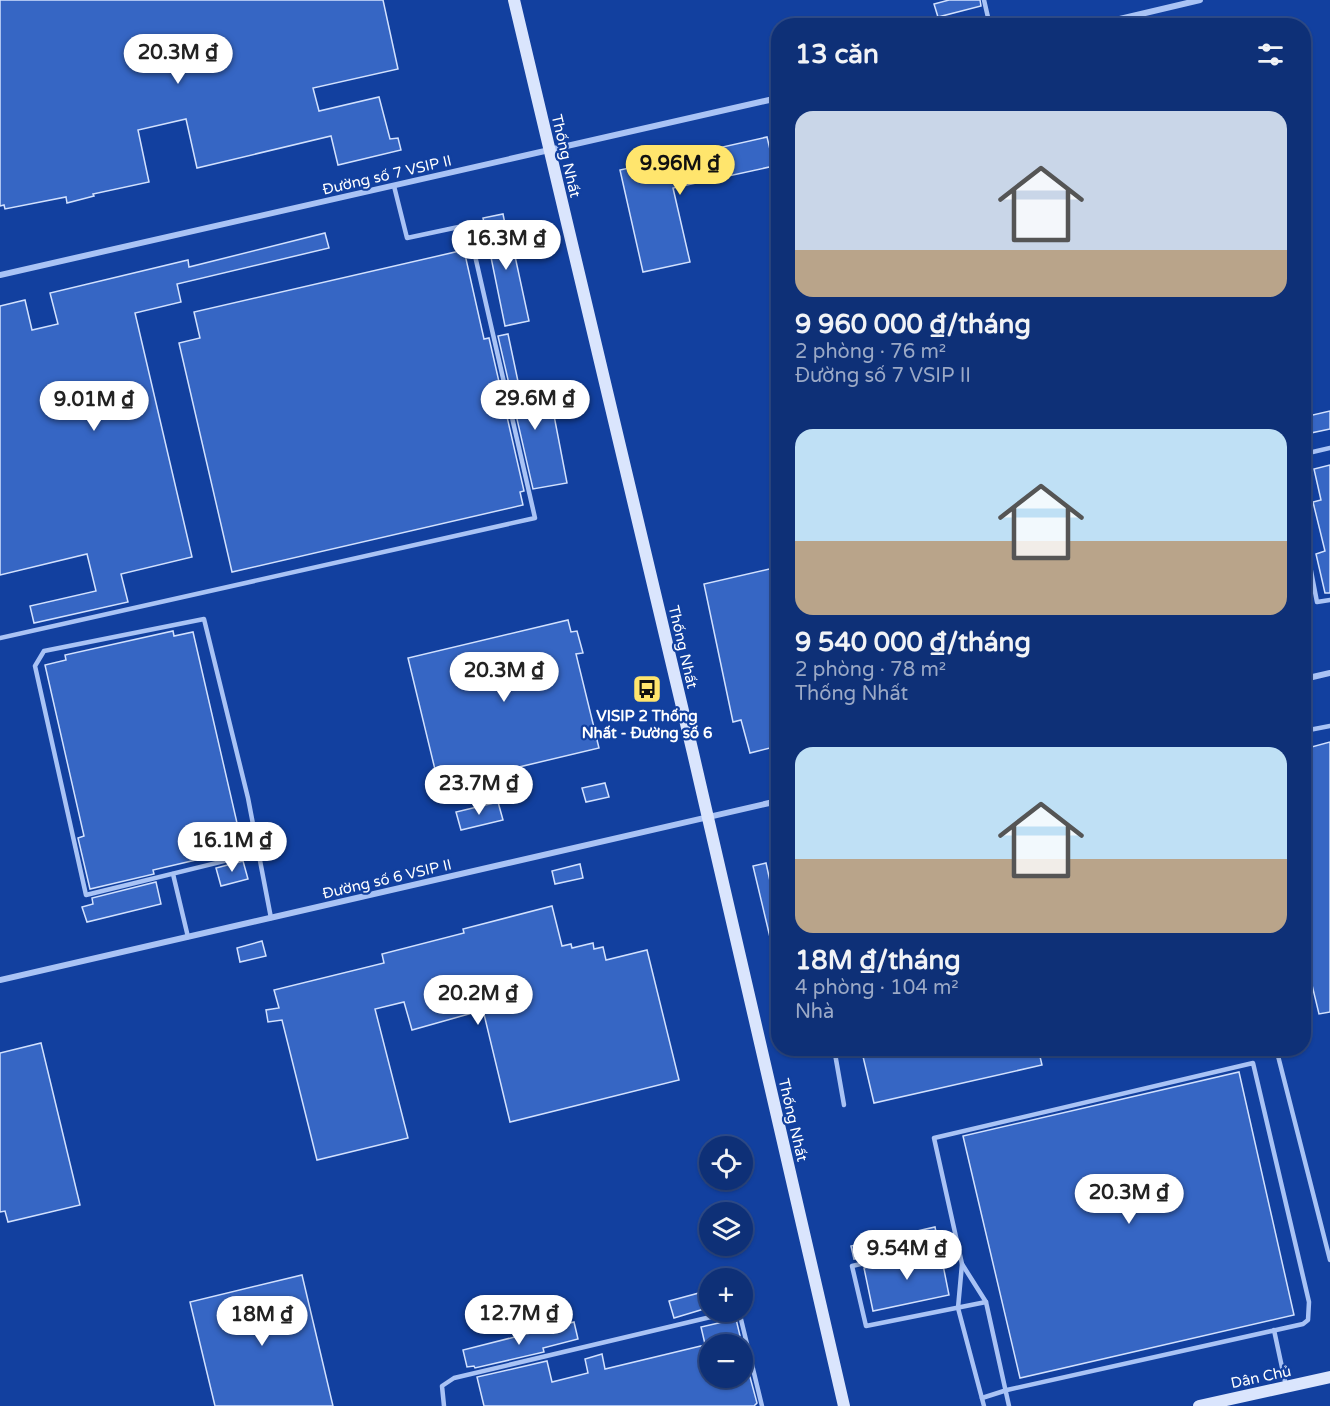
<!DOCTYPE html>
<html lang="vi">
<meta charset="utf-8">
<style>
:root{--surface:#0e3077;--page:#17387c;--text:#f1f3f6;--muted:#9ba9c6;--line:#2e4b89;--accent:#ffe56d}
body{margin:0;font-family:"Varela Round",sans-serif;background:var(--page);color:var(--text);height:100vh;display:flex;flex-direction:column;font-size:22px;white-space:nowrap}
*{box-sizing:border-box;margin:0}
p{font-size:20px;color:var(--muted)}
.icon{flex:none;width:33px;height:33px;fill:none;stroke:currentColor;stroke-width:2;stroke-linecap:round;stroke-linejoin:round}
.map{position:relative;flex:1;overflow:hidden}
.drawer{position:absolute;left:771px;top:18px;width:540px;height:1038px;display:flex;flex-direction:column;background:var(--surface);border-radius:24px;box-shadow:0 2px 4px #0004,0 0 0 2px var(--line)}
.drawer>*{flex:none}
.buttons{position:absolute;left:699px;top:1136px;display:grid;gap:12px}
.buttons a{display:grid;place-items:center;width:54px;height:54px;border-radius:50%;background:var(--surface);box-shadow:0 2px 4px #0004,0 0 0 2px var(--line);font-size:30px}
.price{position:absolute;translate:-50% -51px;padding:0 14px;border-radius:21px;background:#fff;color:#222;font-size:20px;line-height:39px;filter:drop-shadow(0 2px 3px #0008)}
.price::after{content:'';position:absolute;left:50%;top:36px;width:18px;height:14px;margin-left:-9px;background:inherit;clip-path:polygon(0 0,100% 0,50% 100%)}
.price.selected{background:var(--accent);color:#111}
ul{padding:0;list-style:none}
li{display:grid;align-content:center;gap:12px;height:318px;padding:0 24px}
li span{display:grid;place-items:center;height:186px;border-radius:18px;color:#555}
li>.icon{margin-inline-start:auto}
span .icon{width:108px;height:108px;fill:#fffc;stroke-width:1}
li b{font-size:26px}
h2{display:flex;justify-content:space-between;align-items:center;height:72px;padding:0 24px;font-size:26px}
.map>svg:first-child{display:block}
.building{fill:#3666c4;stroke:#d2e1fe;stroke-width:1.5}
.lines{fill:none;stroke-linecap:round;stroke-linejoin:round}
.lane{stroke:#a9c3f5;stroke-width:4.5}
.street{stroke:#a9c3f5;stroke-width:6}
.secondary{stroke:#dae5fd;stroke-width:12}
.labels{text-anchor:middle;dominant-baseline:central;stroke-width:4.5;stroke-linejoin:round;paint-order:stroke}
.street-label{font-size:15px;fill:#fff;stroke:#12409f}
.poi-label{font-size:15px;font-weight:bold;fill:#fff;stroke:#12409f}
</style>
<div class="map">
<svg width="1330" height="1406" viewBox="0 0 1330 1406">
<rect width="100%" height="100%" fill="#12409f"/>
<g class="building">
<polygon points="0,0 383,0 398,69 313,88 319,111 379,97 390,139 398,138 401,150 338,165 331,136 197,168 186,119 138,130 149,182 93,194 94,196 67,203 66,197 5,209 4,205 0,206"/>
<polygon points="949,0 980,0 981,6 938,17 934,4"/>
<polygon points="767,137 774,166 673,188 690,262 643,272 620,170"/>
<polygon points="503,214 507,234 510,233 529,321 505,326 483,218"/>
<polygon points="325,233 329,248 177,284 181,302 135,313 192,557 121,574 128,602 34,623 30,606 96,591 87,554 0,575 0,306 25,300 32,330 58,324 50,293 188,260 189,267"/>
<polygon points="464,250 484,339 489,338 524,491 520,492 523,505 232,572 179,343 200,338 194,312"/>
<polygon points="508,334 524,410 552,405 567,483 533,489 498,336"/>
<polygon points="1330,411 1330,429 1306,434 1304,417"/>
<polygon points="1330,465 1330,593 1325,593 1316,554 1325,551 1313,502 1321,500 1314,469"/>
<polygon points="778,567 778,746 750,753 741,720 733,722 704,584"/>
<polygon points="568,620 571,632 577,631 583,653 576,654 599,748 439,786 408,658"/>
<polygon points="173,631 174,636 193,632 243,849 240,850 241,852 214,859 213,856 153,870 154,874 90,889 78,838 84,836 45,665 66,660 65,655"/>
<polygon points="1330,742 1330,1012 1319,1014 1304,952 1304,749"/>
<polygon points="605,783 609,797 586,802 582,788"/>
<polygon points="498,802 503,820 461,830 456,812"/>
<polygon points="243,861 248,879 221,886 216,868"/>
<polygon points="766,863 778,917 778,954 774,954 753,866"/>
<polygon points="580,864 583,878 555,884 552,871"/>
<polygon points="156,882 161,904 87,922 82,907 93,904 92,898"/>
<polygon points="552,906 562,946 571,944 572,948 593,943 594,949 603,947 606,960 647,950 679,1080 510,1122 483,1010 412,1030 404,1002 375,1009 408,1138 317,1160 282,1020 268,1022 266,1010 279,1008 274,990 384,963 382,954 464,933 463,929"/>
<polygon points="262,941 266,956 240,962 237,948"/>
<polygon points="41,1043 80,1205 8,1222 5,1211 0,1212 0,1053"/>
<polygon points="861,1048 1038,1048 1042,1065 874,1103"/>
<polygon points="1239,1072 1294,1315 1020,1378 963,1136"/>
<polygon points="935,1227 938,1242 854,1259 851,1246"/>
<polygon points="940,1250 949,1295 873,1311 864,1268"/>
<polygon points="302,1275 333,1406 215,1406 190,1302"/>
<polygon points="699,1293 704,1309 674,1318 669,1301"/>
<polygon points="736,1319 742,1344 710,1344 710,1377 750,1377 757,1403 754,1406 484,1406 477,1377 547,1361 552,1382 588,1373 585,1359 602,1354 605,1369 709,1344 705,1344 701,1327"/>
<polygon points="574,1322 578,1339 543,1348 544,1352 475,1368 474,1366 467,1367 463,1350"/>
</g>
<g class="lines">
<g class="lane">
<polyline points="984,0 990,26"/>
<polyline points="1304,454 1330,448"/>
<polyline points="1304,535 1317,602 1330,600"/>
<polyline points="0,638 535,518 468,225 407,238 394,186"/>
<polyline points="1304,731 1330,726"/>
<polyline points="257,853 86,895 35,666 44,651 204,619 248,798 271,918"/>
<polyline points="173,874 188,937"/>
<polyline points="834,1048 844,1105"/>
<polyline points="1276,1048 1330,1260"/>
<polyline points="956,1242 852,1266 866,1326 986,1302"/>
<polyline points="962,1264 958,1308 984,1406"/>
<polyline points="739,1311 762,1406"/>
<polyline points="1274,1330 1286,1386"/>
<polyline points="982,1398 1007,1390 1303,1324 1308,1320 1309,1302 1253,1063 934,1138 962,1264 986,1302 1009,1406"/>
<polyline points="444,1406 442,1386 454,1378 736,1311"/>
</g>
<g class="street">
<polyline points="1090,26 1200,0"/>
<polyline points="0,275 778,98"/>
<polyline points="1304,679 1330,673"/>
<polyline points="0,980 778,801"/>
</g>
<g class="secondary">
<polyline points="514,0 693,753 844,1406"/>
<polyline points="1199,1406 1330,1377"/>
</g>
</g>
<defs>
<g id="bus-square" transform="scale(1.5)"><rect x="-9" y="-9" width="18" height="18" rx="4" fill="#ffe56d" stroke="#12409f"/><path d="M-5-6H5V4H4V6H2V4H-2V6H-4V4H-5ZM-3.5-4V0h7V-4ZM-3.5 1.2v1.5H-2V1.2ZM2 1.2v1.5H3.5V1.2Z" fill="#111"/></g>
</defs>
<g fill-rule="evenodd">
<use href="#bus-square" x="647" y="689"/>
</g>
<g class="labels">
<g class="street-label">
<text transform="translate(566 156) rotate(77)">Thống Nhất</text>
<text transform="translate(387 175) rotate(-13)">Đường số 7 VSIP II</text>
<text transform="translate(683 647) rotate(77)">Thống Nhất</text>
<text transform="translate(387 879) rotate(-13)">Đường số 6 VSIP II</text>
<text transform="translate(793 1120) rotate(77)">Thống Nhất</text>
<text transform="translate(1261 1377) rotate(-12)">Dân Chủ</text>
</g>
<g class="poi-label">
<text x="647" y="716">VISIP 2 Thống<tspan x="647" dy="17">Nhất - Đường số 6</tspan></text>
</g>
</g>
</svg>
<div class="buttons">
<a><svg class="icon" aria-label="locate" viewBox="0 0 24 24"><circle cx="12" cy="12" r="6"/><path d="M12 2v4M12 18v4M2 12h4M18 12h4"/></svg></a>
<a><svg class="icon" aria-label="layers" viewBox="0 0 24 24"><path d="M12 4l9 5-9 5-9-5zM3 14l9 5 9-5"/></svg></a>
<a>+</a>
<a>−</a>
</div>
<b class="price" style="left:178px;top:85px">20.3M ₫</b>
<b class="price selected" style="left:680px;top:196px">9.96M ₫</b>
<b class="price" style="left:506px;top:271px">16.3M ₫</b>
<b class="price" style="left:535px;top:431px">29.6M ₫</b>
<b class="price" style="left:94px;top:432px">9.01M ₫</b>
<b class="price" style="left:504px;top:703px">20.3M ₫</b>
<b class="price" style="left:479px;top:816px">23.7M ₫</b>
<b class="price" style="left:232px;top:873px">16.1M ₫</b>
<b class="price" style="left:478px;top:1026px">20.2M ₫</b>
<b class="price" style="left:1129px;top:1225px">20.3M ₫</b>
<b class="price" style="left:907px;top:1281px">9.54M ₫</b>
<b class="price" style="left:519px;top:1346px">12.7M ₫</b>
<b class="price" style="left:262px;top:1347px">18M ₫</b>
<section class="drawer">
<h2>13 căn<svg class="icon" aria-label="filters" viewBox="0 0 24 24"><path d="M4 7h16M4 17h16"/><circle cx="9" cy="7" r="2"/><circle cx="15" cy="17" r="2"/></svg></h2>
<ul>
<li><span style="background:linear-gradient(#c9d6e8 75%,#b9a48a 0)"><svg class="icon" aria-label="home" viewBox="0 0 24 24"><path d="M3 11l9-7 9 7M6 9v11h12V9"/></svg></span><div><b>9 960 000 ₫/tháng</b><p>2 phòng · 76 m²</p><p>Đường số 7 VSIP II</p></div></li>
<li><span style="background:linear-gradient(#bfe0f5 60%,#b9a48a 0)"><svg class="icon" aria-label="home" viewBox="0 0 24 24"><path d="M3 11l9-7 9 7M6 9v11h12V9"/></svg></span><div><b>9 540 000 ₫/tháng</b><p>2 phòng · 78 m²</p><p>Thống Nhất</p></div></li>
<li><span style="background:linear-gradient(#bfe0f5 60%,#b9a48a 0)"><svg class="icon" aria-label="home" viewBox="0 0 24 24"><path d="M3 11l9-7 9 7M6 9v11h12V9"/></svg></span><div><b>18M ₫/tháng</b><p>4 phòng · 104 m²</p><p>Nhà</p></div></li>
</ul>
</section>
</div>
